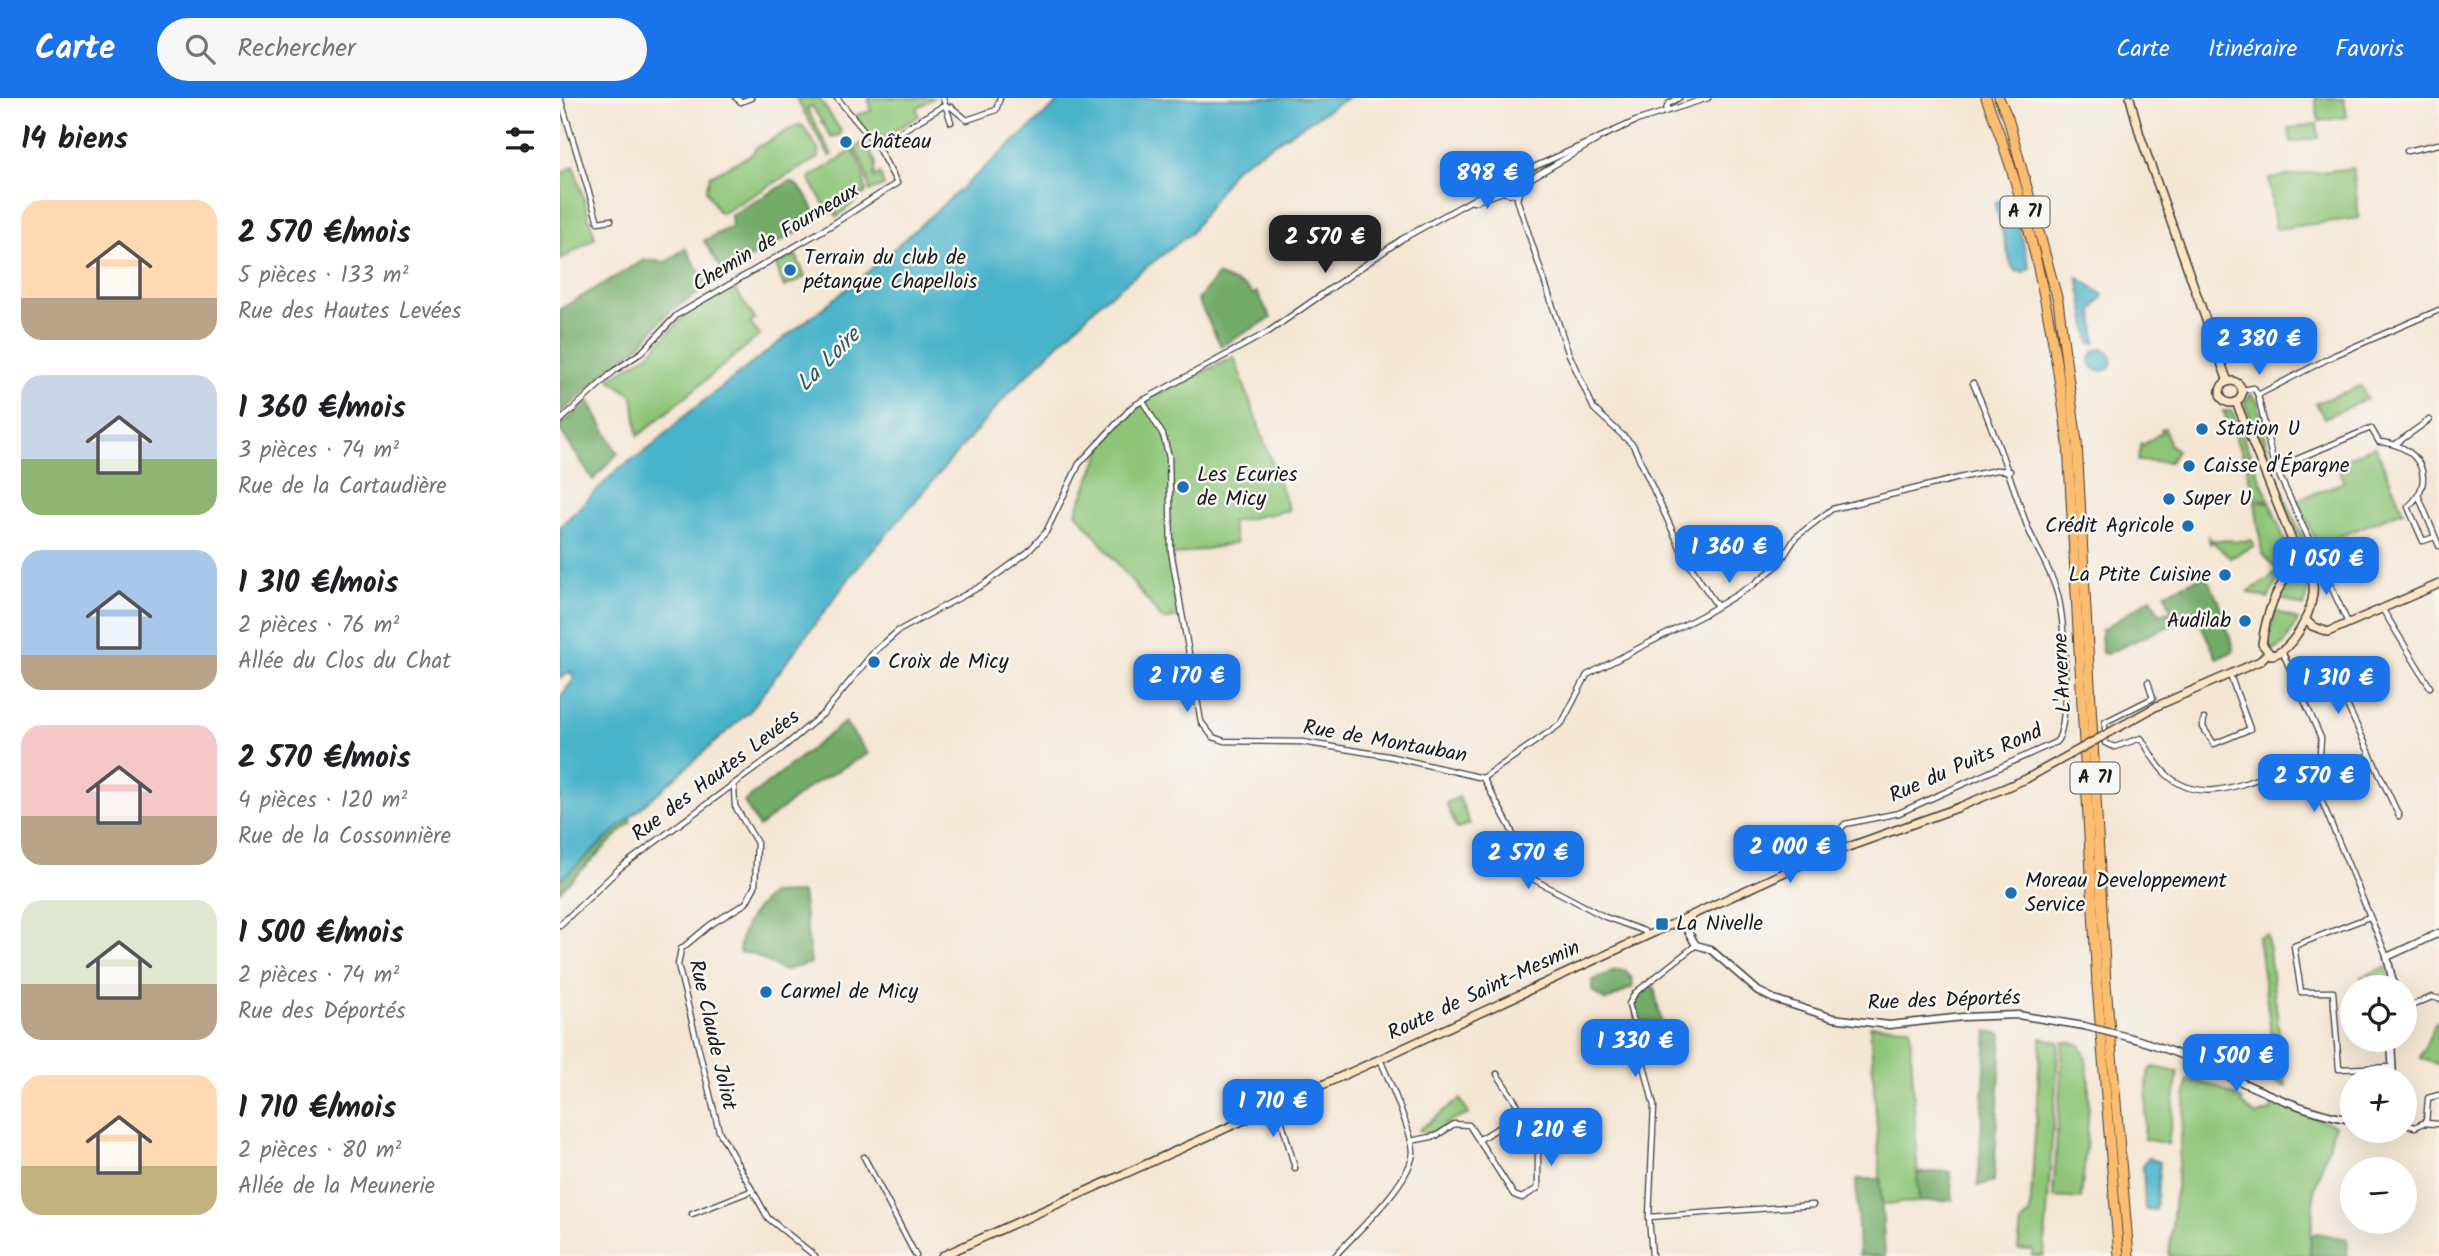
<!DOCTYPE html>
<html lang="fr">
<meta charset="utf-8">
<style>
:root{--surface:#fff;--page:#f6f6f6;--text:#202124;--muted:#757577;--accent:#1a73e8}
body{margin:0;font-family:Kalam,sans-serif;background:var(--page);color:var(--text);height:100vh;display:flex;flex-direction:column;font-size:26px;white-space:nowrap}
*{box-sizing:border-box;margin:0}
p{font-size:23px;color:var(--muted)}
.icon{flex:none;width:38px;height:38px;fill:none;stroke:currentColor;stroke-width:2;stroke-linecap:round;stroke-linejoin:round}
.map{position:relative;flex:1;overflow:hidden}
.panel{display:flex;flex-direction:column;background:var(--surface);width:560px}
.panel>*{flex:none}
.controls{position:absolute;left:1780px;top:877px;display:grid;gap:14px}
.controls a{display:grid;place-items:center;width:77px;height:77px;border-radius:50%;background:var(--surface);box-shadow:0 7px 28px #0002;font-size:35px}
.price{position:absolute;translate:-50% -60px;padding:0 16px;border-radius:14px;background:var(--accent);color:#fff;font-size:23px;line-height:46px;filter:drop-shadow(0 2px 4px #0008)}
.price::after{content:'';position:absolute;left:50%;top:42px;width:21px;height:16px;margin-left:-10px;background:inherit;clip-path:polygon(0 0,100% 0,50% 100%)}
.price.on{background:#222;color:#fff}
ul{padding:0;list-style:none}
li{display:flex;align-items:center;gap:21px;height:175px;padding:0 21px}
li span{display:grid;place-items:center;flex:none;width:196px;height:140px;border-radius:21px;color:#555}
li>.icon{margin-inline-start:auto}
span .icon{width:84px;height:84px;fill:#fffc;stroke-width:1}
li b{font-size:30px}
h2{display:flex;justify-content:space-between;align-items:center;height:84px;padding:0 21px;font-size:30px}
header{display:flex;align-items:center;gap:42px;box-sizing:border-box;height:98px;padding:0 35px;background:var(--accent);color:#fff}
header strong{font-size:33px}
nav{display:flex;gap:38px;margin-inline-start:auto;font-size:24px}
.search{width:490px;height:63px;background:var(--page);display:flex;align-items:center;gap:18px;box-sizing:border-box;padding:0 24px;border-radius:38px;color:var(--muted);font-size:26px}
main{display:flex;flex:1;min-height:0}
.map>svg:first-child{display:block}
.green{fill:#8ec578;stroke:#55704a;stroke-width:2}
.forest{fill:#72aa68;stroke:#476342;stroke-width:2}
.water{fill:#4ab3c9;stroke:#336872;stroke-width:2}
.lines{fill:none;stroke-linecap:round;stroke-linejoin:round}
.minor-casing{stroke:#3d3a37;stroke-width:7}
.tertiary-casing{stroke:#3d3a37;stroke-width:9}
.secondary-casing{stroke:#3d3a37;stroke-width:10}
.motorway-casing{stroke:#3d3a37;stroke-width:11}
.minor{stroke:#fff;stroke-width:4.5}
.tertiary{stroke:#fff;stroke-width:6}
.secondary{stroke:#fee5c5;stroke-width:7}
.motorway{stroke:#fcbd6f;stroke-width:9}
.tertiary-bridge-casing{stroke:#3d3a37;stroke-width:9;stroke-linecap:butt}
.secondary-bridge-casing{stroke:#3d3a37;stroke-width:10;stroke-linecap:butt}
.tertiary-bridge{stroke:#fff;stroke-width:6}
.secondary-bridge{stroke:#fee5c5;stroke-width:7}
.poi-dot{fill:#1f6fb2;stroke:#f6f6f2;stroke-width:2.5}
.labels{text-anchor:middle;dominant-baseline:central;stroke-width:5;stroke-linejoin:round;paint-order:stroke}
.shield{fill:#f6f6f2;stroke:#5d5d5c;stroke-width:2}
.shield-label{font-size:19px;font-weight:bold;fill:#1c1c1c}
.poi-label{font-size:21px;fill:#1c1c1c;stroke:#f6f6f2;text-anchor:start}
.street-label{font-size:21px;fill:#1c1c1c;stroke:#f6f6f2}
.water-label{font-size:23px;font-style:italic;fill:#2e5861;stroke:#f6f6f2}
</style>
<header>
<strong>Carte</strong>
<div class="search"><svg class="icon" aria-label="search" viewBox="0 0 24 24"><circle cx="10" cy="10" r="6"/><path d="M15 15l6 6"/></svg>Rechercher</div>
<nav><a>Carte</a><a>Itinéraire</a><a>Favoris</a></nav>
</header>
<main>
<section class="panel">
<h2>14 biens<svg class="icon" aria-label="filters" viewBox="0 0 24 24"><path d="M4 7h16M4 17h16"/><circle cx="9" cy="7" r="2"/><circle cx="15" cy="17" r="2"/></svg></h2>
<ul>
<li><span style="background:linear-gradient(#ffd9b3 70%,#b9a48a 0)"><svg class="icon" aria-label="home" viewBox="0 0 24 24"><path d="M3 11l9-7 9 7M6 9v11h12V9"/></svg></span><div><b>2 570 €/mois</b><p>5 pièces · 133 m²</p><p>Rue des Hautes Levées</p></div></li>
<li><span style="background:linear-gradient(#c9d6e8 60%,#8fb573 0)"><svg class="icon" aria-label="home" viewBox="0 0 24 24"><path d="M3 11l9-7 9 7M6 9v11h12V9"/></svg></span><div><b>1 360 €/mois</b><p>3 pièces · 74 m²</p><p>Rue de la Cartaudière</p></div></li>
<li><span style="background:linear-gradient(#a9c7e8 75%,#b9a48a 0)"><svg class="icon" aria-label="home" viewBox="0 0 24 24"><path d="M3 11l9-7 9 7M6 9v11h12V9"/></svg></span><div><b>1 310 €/mois</b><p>2 pièces · 76 m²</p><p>Allée du Clos du Chat</p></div></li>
<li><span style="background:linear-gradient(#f6c9c9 65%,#b9a48a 0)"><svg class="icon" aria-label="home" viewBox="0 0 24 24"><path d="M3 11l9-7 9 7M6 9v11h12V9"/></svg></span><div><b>2 570 €/mois</b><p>4 pièces · 120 m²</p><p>Rue de la Cossonnière</p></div></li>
<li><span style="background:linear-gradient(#dfe7d0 60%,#b9a48a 0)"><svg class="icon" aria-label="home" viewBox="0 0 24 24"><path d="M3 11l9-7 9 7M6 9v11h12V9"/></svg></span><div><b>1 500 €/mois</b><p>2 pièces · 74 m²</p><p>Rue des Déportés</p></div></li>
<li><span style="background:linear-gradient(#ffd9b3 65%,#c2b280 0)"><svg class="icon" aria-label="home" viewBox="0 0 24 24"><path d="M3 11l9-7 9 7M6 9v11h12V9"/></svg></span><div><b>1 710 €/mois</b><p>2 pièces · 80 m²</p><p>Allée de la Meunerie</p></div></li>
</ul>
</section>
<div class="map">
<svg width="1879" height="1158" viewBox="0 0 1879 1158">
<rect width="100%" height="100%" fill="#f6f6f2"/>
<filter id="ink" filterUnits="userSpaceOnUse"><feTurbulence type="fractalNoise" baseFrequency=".0143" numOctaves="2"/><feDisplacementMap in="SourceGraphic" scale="14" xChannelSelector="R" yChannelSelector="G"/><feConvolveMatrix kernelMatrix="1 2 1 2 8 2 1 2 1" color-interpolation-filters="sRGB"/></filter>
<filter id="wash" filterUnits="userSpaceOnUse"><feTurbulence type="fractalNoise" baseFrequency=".00686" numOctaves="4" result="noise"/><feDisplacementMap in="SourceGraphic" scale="28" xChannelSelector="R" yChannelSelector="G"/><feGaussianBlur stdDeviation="1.57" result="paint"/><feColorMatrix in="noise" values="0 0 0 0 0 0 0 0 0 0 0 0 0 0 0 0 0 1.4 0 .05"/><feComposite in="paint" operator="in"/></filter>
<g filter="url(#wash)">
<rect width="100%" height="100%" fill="#f5e6d3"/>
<g class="green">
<polygon points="236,0 259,0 281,33 280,37 271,39 252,8 247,11 272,57 269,58"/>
<polygon points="309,0 374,0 357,10 359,18 316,44 294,18 311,13"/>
<polygon points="1755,0 1784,0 1787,19 1759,23"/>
<polygon points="1757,26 1759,40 1731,44 1729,30"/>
<polygon points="238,27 243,28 259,53 258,60 162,115 158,113 146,92 150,78 191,57 196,50"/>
<polygon points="304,43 316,65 314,80 320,75 324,88 310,93 304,68 295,51"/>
<polygon points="293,52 302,70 306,94 277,119 274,113 269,115 249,80"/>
<polygon points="14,68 35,140 0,162 0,76"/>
<polygon points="1793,70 1799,120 1715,131 1709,80"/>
<polygon points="236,157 245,179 224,189 216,167"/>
<polygon points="174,190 195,221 190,226 200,237 78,338 73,298 49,281 89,256 126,216"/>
<polygon points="674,259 729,412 671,424 676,445 611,458 620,519 603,522 516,414 549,334 591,299"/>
<polygon points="1801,288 1807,301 1764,320 1756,305"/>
<polygon points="1691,296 1698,304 1710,368 1758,471 1748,463 1684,305"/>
<polygon points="1663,313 1672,313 1709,402 1695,401 1684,360"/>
<polygon points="1605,330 1609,346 1617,352 1610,364 1578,363 1581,345 1583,347 1602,334 1601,331"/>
<polygon points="1815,348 1843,413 1758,447 1737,402 1784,384 1777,366"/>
<polygon points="1695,404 1710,404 1732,462 1720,476 1702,455"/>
<polygon points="1648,439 1651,442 1691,443 1691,441 1694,448 1670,460 1653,444 1650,446"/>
<polygon points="1741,474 1750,480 1744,509 1720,500 1734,477"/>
<polygon points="1712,475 1719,480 1708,501 1688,494 1712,478"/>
<polygon points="1715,513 1738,522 1724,546 1714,552 1707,545"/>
<polygon points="899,699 910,726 897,731 886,705"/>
<polygon points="1707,836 1726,989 1718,986 1698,839"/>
<polygon points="1826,869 1830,887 1802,887 1801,879"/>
<polygon points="1876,924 1879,926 1879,967 1860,960"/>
<polygon points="1310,928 1350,929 1359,1104 1322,1106"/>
<polygon points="1481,940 1499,944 1484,1158 1472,1158 1472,1152 1458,1151 1461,1125 1470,1116"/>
<path d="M1503 944 1519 946C1539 968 1523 1070 1521 1101L1493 1099Z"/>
<polygon points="1593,969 1618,974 1608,1046 1584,1041 1588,975"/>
<polygon points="1627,981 1658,989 1682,1002 1682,1006 1696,1018 1712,1012 1711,1004 1775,1027 1754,1093 1750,1158 1609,1158"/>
<path d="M900 1001 909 1016C903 1020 898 1019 892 1022 880 1029 873 1041 859 1032Z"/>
</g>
<g class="forest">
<path d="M231 83C243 90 257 110 255 124L167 173 160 169 144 143 172 128 171 117Z"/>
<polygon points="125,150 149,189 111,212 79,248 0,315 0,211 84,162 106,164"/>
<polygon points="657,177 686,189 693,196 697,194 711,220 661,248 638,202"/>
<polygon points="28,302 58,355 33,382 0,332 0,328"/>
<polygon points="1641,479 1646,479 1659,503 1674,553 1657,561 1636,516 1546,556 1542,555 1541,533 1591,500 1600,516 1611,512 1605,495"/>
<polygon points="285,624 308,656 252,687 199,729 184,704"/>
<polygon points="69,714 71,724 0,793 0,777"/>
<path d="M242 795 251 865 223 873 193 856 179 854C180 830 193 813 210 796Z"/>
<polygon points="1055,872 1065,872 1072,881 1073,889 1046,903 1032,893 1032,883"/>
<polygon points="1089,887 1094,889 1102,927 1099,929 1089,923 1077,924 1073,907"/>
<polygon points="1427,933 1442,936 1434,1083 1418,1088"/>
<polygon points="1390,1073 1393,1102 1359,1104 1357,1075"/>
<polygon points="1296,1081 1320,1081 1325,1158 1299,1158"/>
<polygon points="1757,1135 1788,1141 1787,1158 1750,1158 1751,1138"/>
</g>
<g class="water">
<polygon points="503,0 787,0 675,70 631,135 541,204 447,297 294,474 190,613 0,782 0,599 14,581 11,574 0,580 0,429 58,371 90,350 121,321 302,179"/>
<polygon points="1451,102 1470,170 1463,174 1456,173 1451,167 1435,107 1437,103"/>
<polygon points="1518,179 1543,197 1533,213 1536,245 1530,245"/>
<circle cx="1541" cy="262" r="11"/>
<polygon points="1588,1060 1600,1064 1596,1112 1585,1111 1583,1066"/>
</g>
</g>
<g filter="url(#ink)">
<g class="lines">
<g class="minor-casing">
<g id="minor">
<polyline points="0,0 38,124 51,122"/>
<polyline points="176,0 181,4 191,0"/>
<polyline points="383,0 391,24"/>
<polyline points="1106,12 1108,6 1119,0"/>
<polyline points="1037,42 963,85 957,101 1008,254 1034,311 1073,347 1125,460 1157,508"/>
<polyline points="317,48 383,8 391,9 407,22 436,12 440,0"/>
<polyline points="1847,53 1879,46"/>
<polyline points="913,104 943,94 956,97"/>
<polyline points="1682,292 1694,290 1698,297"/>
<polyline points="1698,297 1713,364 1788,525"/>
<polyline points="1698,297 1775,257 1879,212"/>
<polyline points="582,302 603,337 609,359 611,453 641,624 653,639 664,643 742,644 828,658 923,680"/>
<polyline points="0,323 54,273 82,254 117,217 270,128 337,85 317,48 277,0"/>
<polyline points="1837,345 1869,322"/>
<path d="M1716 370 1811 330 1819 344C1858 346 1879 381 1848 409L1863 443 1875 439"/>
<polyline points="1859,399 1879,448"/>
<polyline points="1823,512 1870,589"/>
<polyline points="1723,555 1761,640 1758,688 1762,704 1827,859"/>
<circle cx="1779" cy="587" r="5.5"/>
<path d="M1588 584 1593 600 1545 624V645L1555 649 1581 640C1589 652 1595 666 1606 676 1651 718 1709 667 1760 662"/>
<polyline points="1780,592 1839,718"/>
<polyline points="1644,621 1643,629 1654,646 1690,631 1670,577"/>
<polyline points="1799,633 1810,656"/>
<polyline points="1761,666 1772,672 1796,661"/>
<polyline points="923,680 1002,625 1027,577 1143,517 1193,487 1218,467 1236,439 1272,411 1399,380 1436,372 1450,373"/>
<polyline points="923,680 950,729 969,779 1045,819 1084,833 1087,837"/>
<polyline points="1758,680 1810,657"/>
<polyline points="174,690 175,708 197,745 195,788 186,805 150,827 121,851 118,867 159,1033 208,1120 255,1158"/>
<path d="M1281 751 1278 734 1285 726 1339 715 1496 644C1511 629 1505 522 1498 498 1492 472 1475 450 1466 425 1449 377 1434 331 1413 285"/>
<polyline points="1809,819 1734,848 1741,894 1773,894 1779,971 1832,969"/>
<polyline points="0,827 60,770 220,652 264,615 314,554 338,533 423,487 468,454 486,434 519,366 573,308 708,234 842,141 961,75 1076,23 1148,0"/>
<polyline points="1844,911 1872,899 1879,901"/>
<polyline points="937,976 963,1015"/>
<polyline points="717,1007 735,1070"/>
<polyline points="1866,1025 1868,1000 1879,997"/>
<polyline points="1844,1026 1855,1029 1863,1025 1879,1026"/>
<polyline points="851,1043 876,1038 894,1026 909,1027 954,1097 962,1100 978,1090 978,1023 974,1013 963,1015 920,1041"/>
<polyline points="304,1059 356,1158"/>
<polyline points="132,1116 191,1093"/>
<polyline points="1089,1119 1253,1107"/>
<path d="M775 1158C796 1134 851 1085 853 1054 853 1036 828 980 820 961"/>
<polyline points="1092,1158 1089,1119 1094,1008 1069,906 1075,895 1136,847"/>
</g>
</g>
<g class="tertiary-casing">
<g id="tertiary">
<polyline points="1121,822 1136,847 1150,851 1198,893 1214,901 1273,920 1329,927 1403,919 1458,917 1524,928"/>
<polyline points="1834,889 1827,859 1879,835"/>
<path d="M1568 939C1645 959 1713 1009 1792 1022"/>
<polyline points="1831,942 1833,980"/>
</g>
</g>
<g class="secondary-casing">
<g id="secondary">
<polyline points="1570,0 1580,37 1668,284"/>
<circle cx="1671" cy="294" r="11"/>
<polyline points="1676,304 1737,455 1740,470"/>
<path d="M1740 470C1773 478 1737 556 1711 557L1702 546C1705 523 1716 479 1740 470Z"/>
<polyline points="1745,521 1752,528 1768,534 1879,486"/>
<polyline points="1597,608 1700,563 1708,555"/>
<polyline points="382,1158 820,961 1249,763 1397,710 1466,681"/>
</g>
</g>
<g class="motorway-casing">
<g id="motorway">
<path d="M1426 0C1470 111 1493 226 1508 345L1537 887 1559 1158"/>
<polyline points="1439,0 1448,20 1498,203 1517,344 1546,886 1569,1158"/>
</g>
</g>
<use href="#minor" class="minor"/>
<use href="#tertiary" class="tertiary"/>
<use href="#secondary" class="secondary"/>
<use href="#motorway" class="motorway"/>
<g class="tertiary-bridge-casing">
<polyline id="tertiary-bridge" points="1524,928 1568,939"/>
</g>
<g class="secondary-bridge-casing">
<polyline id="secondary-bridge" points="1466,681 1597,608"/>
</g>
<use href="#tertiary-bridge" class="tertiary-bridge"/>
<use href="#secondary-bridge" class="secondary-bridge"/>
</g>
</g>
<g class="poi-dot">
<circle cx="286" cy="44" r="7"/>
<circle cx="230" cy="172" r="7"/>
<circle cx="1642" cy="331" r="7"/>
<circle cx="1629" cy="368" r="7"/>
<circle cx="623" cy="389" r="7"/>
<circle cx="1609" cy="401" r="7"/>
<circle cx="1628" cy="428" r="7"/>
<circle cx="1665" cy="477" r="7"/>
<circle cx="1685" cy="523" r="7"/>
<circle cx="314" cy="564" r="7"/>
<circle cx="1451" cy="795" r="7"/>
<rect x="1095" y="819" width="14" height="14" rx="3.5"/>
<circle cx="206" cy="894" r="7"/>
</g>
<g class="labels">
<g class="shield">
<rect x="1440.5" y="98.5" width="49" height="31" rx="5"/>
<rect x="1510.5" y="664.5" width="49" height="31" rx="5"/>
</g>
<g class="shield-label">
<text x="1465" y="114">A 71</text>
<text x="1535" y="680">A 71</text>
</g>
<g class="poi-label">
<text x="300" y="44">Château</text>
<text x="244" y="160">Terrain du club de<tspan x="244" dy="24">pétanque Chapellois</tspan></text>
<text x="1656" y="331">Station U</text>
<text x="1643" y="368">Caisse d'Épargne</text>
<text x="637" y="377">Les Ecuries<tspan x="637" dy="24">de Micy</tspan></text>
<text x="1623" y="401">Super U</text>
<text x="1614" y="428" text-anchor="end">Crédit Agricole</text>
<text x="1651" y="477" text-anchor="end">La Ptite Cuisine</text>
<text x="1671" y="523" text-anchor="end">Audilab</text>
<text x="328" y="564">Croix de Micy</text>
<text x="1465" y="783">Moreau Developpement<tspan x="1465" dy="24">Service</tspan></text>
<text x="1116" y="826">La Nivelle</text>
<text x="220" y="894">Carmel de Micy</text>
</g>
<g class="street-label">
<text transform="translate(216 140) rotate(-31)">Chemin de Fourneaux</text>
<text transform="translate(1503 575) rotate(-93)">L'Arverne</text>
<text transform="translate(825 644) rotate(10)">Rue de Montauban</text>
<text transform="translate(1406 666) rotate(-24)">Rue du Puits Rond</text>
<text transform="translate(156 678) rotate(-37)">Rue des Hautes Levées</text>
<text transform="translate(924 893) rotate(-25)">Route de Saint-Mesmin</text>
<text transform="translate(1384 903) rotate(-2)">Rue des Déportés</text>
<text transform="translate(152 937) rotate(77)">Rue Claude Joliot</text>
</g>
<g class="water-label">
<text transform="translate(269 262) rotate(-45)">La Loire</text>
</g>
</g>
</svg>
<div class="controls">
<a><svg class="icon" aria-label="locate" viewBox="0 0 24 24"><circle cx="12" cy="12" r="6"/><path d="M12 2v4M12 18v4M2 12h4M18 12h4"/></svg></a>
<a>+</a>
<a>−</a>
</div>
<b class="price" style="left:927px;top:113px">898 €</b>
<b class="price on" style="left:765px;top:177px">2 570 €</b>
<b class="price" style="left:1699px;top:279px">2 380 €</b>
<b class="price" style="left:1169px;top:487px">1 360 €</b>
<b class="price" style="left:1766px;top:499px">1 050 €</b>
<b class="price" style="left:627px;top:616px">2 170 €</b>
<b class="price" style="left:1778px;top:618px">1 310 €</b>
<b class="price" style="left:1754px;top:716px">2 570 €</b>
<b class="price" style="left:1230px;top:787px">2 000 €</b>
<b class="price" style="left:968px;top:793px">2 570 €</b>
<b class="price" style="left:1075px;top:981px">1 330 €</b>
<b class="price" style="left:1676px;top:996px">1 500 €</b>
<b class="price" style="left:713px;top:1041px">1 710 €</b>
<b class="price" style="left:991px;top:1070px">1 210 €</b>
</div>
</main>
